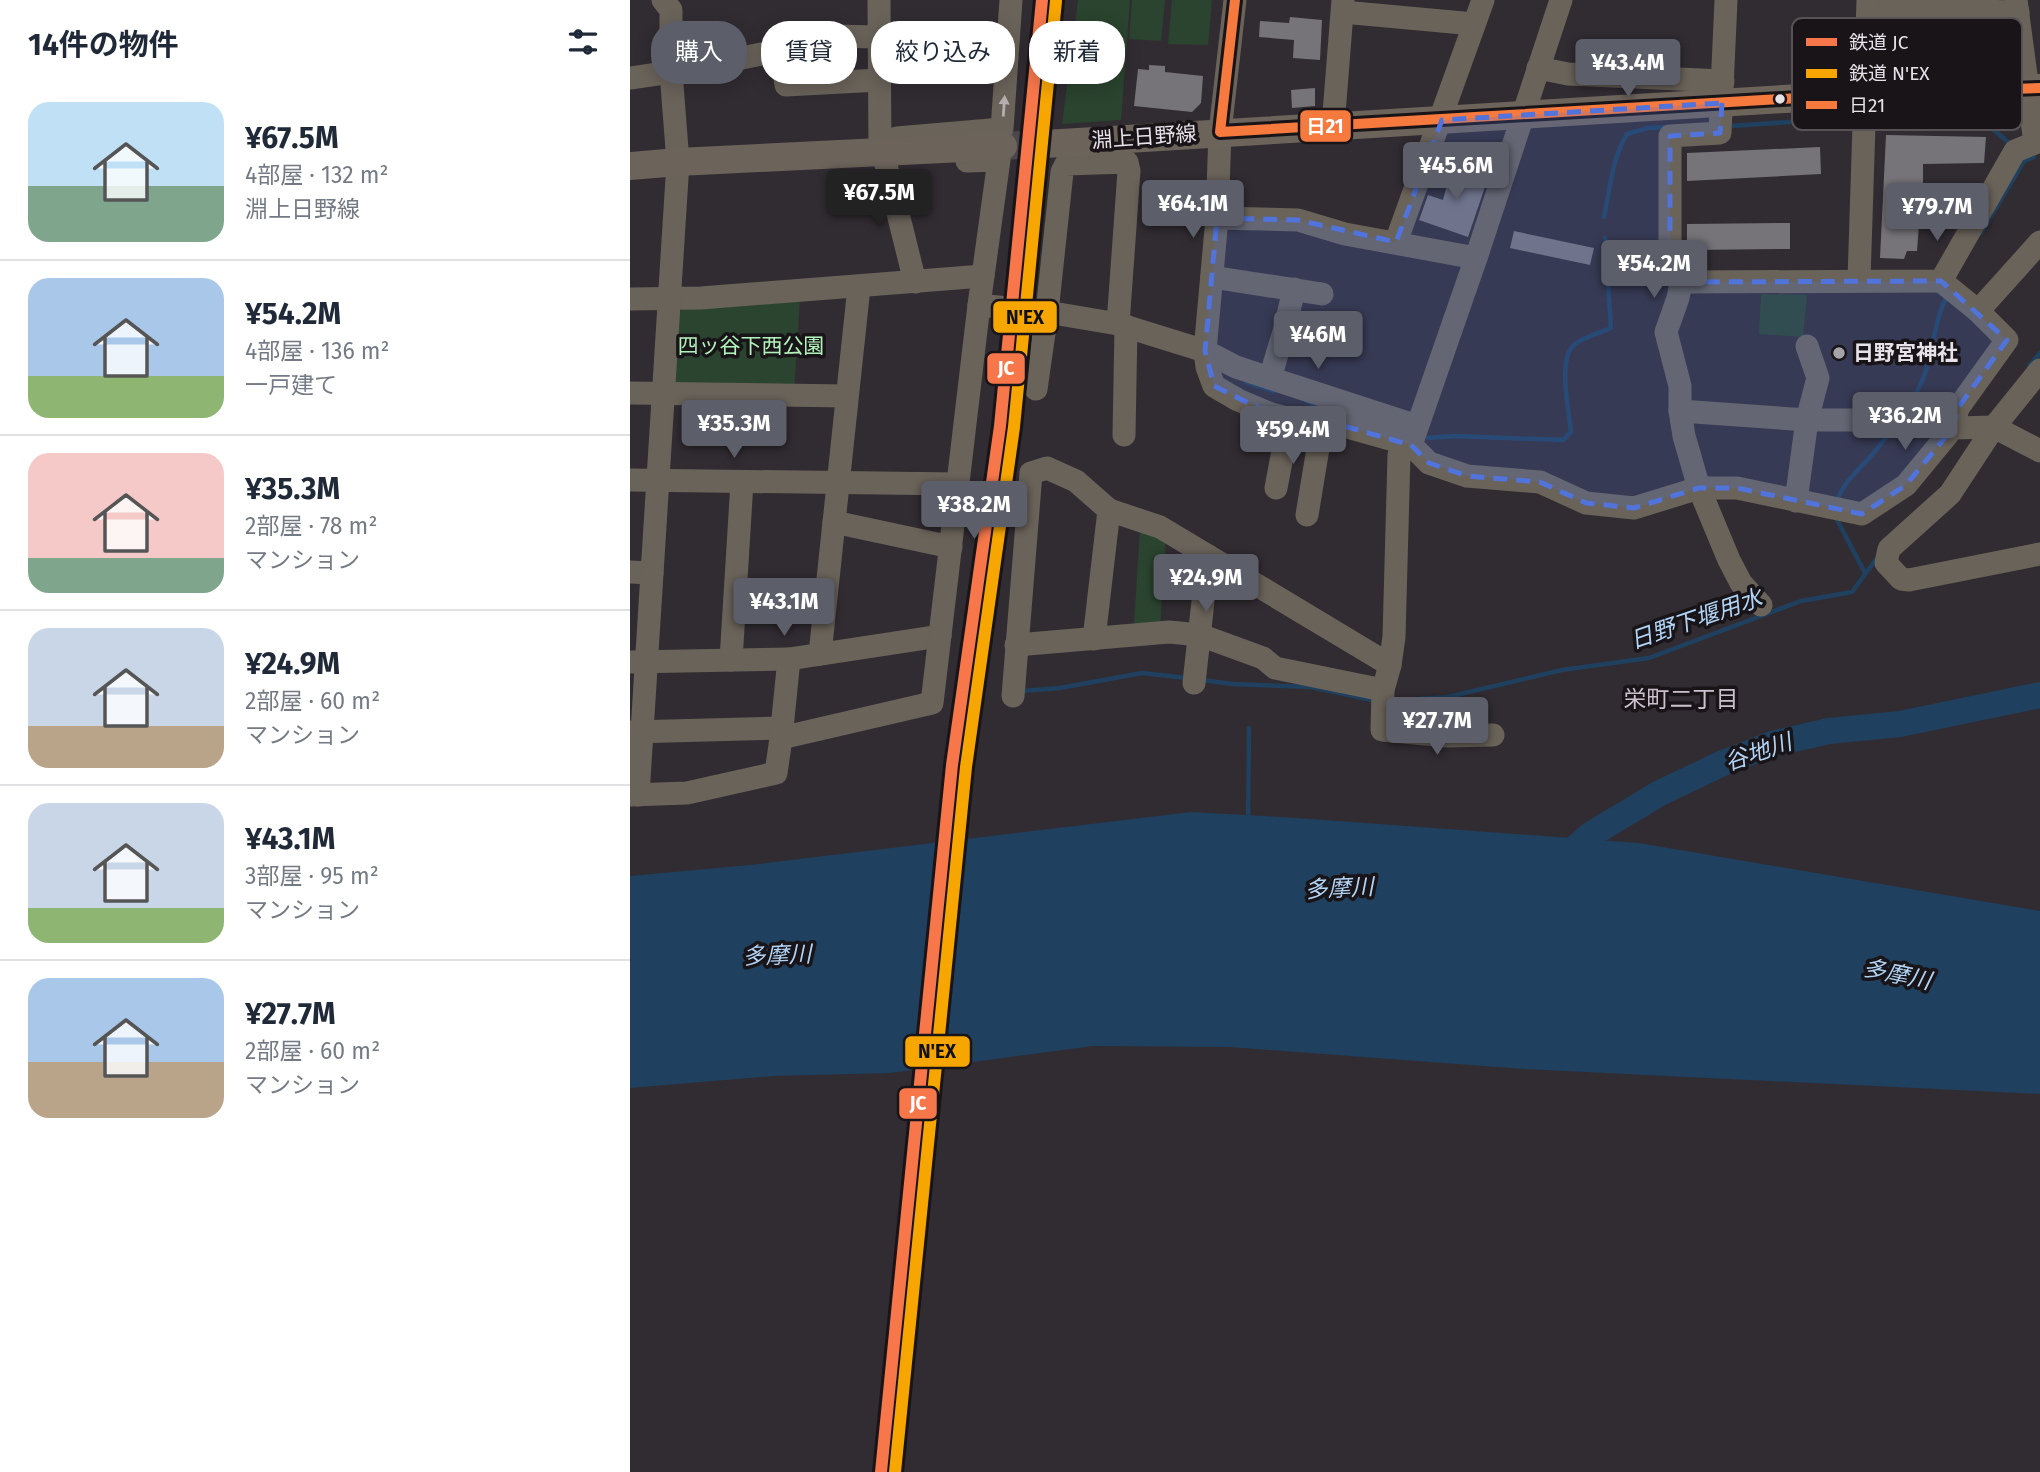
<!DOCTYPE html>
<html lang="ja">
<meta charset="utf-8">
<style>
:root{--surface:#fff;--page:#f2f2f3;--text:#1f2937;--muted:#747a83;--line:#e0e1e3;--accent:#5c5f6a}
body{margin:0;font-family:"Fira Sans","Noto Sans JP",sans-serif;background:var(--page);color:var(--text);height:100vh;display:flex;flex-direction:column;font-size:26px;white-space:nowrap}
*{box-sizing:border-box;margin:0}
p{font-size:23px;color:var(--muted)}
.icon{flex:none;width:38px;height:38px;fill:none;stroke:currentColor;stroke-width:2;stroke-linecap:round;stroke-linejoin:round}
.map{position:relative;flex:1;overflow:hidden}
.sheet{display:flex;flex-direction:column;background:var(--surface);width:630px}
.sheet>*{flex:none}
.guide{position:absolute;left:21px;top:21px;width:665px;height:63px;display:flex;gap:14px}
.price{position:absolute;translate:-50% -60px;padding:0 16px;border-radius:7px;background:var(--accent);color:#fff;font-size:23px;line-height:46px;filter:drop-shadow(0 2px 4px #0008)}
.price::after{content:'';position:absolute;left:50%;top:42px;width:21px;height:16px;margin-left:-10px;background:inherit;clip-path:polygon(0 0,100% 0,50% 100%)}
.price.current{background:#222;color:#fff}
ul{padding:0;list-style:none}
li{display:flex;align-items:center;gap:21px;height:175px;padding:0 28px}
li+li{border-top:2px solid var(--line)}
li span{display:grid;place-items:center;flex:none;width:196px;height:140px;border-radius:21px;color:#555}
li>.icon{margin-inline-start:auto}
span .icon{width:84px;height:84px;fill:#fffc;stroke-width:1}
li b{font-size:30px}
h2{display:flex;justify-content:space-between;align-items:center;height:84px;padding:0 28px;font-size:30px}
.pill{padding:0 24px;border-radius:28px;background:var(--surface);box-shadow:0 4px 18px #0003;font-size:24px;line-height:63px}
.pill.current{background:var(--accent);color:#fff}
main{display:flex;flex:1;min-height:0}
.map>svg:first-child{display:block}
.green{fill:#2a442f}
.water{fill:#1f405e}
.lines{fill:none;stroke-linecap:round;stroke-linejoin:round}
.stream{stroke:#1f405e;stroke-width:4.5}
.river{stroke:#1f405e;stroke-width:26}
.building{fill:#777479}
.major-tunnel{stroke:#4c474d;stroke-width:28;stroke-dasharray:28 14;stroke-linecap:butt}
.minor{stroke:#6a635a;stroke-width:23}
.major{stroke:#6c635a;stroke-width:28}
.bus-1-casing{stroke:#181418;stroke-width:16}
.bus-1{stroke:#f6793e;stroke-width:10}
.rail-1-casing{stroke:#181418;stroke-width:18}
.rail-2-casing{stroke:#181418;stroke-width:18}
.rail-1{stroke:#f7774b;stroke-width:12}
.rail-2{stroke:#f7a600;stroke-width:12}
.oneway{fill:#b5afaf}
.marked{fill:#5073dc;fill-opacity:0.2;stroke:#5073dc;stroke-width:5;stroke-dasharray:14 9;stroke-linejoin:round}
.bus-dot{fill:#e7e1e8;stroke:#181418;stroke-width:2.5}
.poi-dot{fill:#a7a2a8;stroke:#181418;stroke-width:2.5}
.labels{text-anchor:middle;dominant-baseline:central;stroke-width:7;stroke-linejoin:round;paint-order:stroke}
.street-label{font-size:21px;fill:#e7e1e8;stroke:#181418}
.park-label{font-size:21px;fill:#b1f2bb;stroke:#181418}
.poi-label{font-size:21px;font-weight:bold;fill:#e7e1e8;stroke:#181418;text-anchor:start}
.water-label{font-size:23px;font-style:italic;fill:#b2d5f7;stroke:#181418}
.neighbourhood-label{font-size:23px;fill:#cbc1cd;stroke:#181418}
.key{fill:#181418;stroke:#565256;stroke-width:2}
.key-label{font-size:19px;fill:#e7e1e8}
.line-badge{stroke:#181418;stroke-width:2.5}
.badge-label{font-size:19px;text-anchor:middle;font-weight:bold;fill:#fff}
.pale-badge-label{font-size:19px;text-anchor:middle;font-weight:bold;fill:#111}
</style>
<main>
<section class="sheet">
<h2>14件の物件<svg class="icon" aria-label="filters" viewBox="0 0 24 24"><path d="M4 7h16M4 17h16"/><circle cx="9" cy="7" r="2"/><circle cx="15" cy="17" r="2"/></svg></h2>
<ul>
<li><span style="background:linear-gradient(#bfe0f5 60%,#7fa58c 0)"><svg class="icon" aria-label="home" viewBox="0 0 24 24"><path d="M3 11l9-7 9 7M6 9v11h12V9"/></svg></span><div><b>¥67.5M</b><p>4部屋 · 132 m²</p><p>淵上日野線</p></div></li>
<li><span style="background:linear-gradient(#a9c7e8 70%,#8fb573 0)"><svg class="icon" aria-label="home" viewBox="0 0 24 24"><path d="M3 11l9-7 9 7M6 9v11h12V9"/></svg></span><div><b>¥54.2M</b><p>4部屋 · 136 m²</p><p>一戸建て</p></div></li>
<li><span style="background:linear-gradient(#f6c9c9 75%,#7fa58c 0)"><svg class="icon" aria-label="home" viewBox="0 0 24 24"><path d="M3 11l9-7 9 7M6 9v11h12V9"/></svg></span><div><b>¥35.3M</b><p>2部屋 · 78 m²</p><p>マンション</p></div></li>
<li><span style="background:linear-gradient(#c9d6e8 70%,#b9a48a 0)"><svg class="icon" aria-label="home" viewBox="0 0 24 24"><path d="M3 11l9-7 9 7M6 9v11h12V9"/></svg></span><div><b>¥24.9M</b><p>2部屋 · 60 m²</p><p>マンション</p></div></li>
<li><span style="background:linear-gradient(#c9d6e8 75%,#8fb573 0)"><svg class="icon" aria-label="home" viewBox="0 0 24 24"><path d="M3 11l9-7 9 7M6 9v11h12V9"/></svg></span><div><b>¥43.1M</b><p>3部屋 · 95 m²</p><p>マンション</p></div></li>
<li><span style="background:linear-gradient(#a9c7e8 60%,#b9a48a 0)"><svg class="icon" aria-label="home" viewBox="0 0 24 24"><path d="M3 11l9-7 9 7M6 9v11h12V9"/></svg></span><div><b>¥27.7M</b><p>2部屋 · 60 m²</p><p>マンション</p></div></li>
</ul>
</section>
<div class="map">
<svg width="1410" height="1472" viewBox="0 0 1410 1472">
<rect width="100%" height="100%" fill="#312c32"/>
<g class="green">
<polygon points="448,0 500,0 491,120 432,124"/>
<polygon points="502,0 535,0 531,41 499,39"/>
<polygon points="542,0 582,0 578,45 538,44"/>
<polygon points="1131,294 1177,295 1173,337 1129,334"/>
<polygon points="170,298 164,392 43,383 47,314 57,306"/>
<polygon points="510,528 536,538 530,627 504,625"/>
</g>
<polygon class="water" points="561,812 667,818 1009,843 1410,911 1410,1094 894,1069 600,1047 463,1046 260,1073 143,1076 0,1088 0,876 120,865"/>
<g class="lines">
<g class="stream">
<polyline points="1243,120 1268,114 1317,114 1335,109 1342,111 1378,142"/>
<polyline points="1101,126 1188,120 1199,122 1223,121"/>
<path d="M974 217C980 189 982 158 997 134L1018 128 1036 127"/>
<polyline points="1351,233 1394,161 1404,157"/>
<polyline points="1399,366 1410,353"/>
<polyline points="616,382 644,391"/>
<polyline points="676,401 697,411"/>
<path d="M798 438 825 436 933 440 941 432C939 411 927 357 945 344 954 337 970 333 981 328L975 238"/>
<path d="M1207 500C1216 478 1232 468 1246 450 1260 433 1275 412 1286 393 1304 363 1301 327 1317 296"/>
<polyline points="1205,516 1235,573"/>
<polyline points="572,680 603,684 681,687 747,701"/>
<polyline points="392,691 430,688 512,673 557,678"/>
<polyline points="759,701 818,697 932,670 1019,658 1171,601 1222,592 1247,558"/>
<polyline points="618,818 619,728"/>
</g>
<polyline class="river" points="931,861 960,835 1030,793 1093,763 1142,744 1199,731 1270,724 1410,695"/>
</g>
<g class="building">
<polygon points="660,17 692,20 690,60 663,58 664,40 629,37 630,21 659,23"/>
<polygon points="519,65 535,66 535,72 573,76 571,103 562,112 504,106 508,69 519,70"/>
<polygon points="685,88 685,106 662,108 661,90"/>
<polygon points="1256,135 1356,137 1354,163 1293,164 1293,196 1291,196 1287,251 1277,251 1274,259 1250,258"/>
<polygon points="1190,147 1191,174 1057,181 1057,153"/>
<polygon points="822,165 858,178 838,237 789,220 798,195 813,200"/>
<polygon points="1160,223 1160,249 1057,250 1057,224"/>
<polygon points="884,231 964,248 960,265 880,248"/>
</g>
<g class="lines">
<polyline class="major-tunnel" points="373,146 415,144"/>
<g class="minor">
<polyline points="249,0 250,152"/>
<polyline points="605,0 590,132 587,218 575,351 577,367 584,386 608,400 641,414 672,422 710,425 781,445"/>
<polyline points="931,0 846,258 781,445 799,463 837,476 910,482 956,503 1004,508 1069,488 1107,488 1232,514 1276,485 1323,428 1364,427 1410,451"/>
<polyline points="1096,0 1090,133 1040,136 1040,252 1051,282 1048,298 1036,332 1050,386 1050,411 1054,436 1069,488 1099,560 1111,583 1131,605"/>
<polyline points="1240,0 1251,9 1388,12"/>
<polyline points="713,12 844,24"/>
<polyline points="151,50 156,85 249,80"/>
<polyline points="908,68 938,74 1093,81"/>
<polyline points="0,78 41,72 151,50 204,36 378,40"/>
<polyline points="703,126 713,0"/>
<polyline points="267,149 267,138 372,129 381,0"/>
<polyline points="256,165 285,282"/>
<polyline points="587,218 668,220 715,234 846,258"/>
<polyline points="766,242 853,0"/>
<polyline points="582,277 692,294"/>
<polyline points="1229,280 1238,0"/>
<polyline points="1311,281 1348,311 1377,340 1328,408 1323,428"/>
<polyline points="1051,282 1311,281 1385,151 1405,143 1386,0"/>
<polyline points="0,299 71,298 353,276"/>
<polyline points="349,305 417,312 488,324 575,351 606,367 787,426"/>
<polyline points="1348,311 1410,242"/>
<polyline points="1410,370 1364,427 1320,494 1259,549 1256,563 1271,579 1279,580 1410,554"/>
<polyline points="640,378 655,328 664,289"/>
<polyline points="406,389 417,312 432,172 436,164 497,162 499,171 488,324"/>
<polyline points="0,393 217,396"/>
<polyline points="1050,411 1177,420 1224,420"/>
<polyline points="494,435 496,326"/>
<polyline points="781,445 769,455 764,637 760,665 753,690 752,730 817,736 863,735"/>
<polyline points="0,480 328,484"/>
<polyline points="646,488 659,419"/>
<polyline points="1166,501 1177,420 1188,378 1177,346"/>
<polyline points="677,515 692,424"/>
<polyline points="204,522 321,547"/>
<polyline points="0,572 22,573"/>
<polyline points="464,639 479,510"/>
<polyline points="386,645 539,632 570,635 633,658 645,668 753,690"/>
<polyline points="190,654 229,287"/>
<polyline points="101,660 112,482"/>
<polyline points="0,662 159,659 310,636"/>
<polyline points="564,683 578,556"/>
<polyline points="383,696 401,473 417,468 446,481 479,510 530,527 760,665"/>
<polyline points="0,732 154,728"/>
<polyline points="151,738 159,659"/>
<polyline points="0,795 57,793 146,773 151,738 302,703 349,305 369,160 337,161"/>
<polyline points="8,795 48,162 41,72 41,10 33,0"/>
</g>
<g class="major">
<polyline points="415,144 1236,94 1410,88"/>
<polyline points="0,166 48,162 373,146"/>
</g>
<g class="bus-1-casing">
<polyline id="bus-1" points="605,0 590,132 1236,94 1410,88"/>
</g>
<use href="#bus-1" class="bus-1"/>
<g class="rail-1-casing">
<polyline id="rail-1" points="251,1472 322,765 370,426 412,0"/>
</g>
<g class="rail-2-casing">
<polyline id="rail-2" points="265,1472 336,767 384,427 426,1"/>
</g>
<use href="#rail-1" class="rail-1"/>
<use href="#rail-2" class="rail-2"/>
</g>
<defs><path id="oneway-solid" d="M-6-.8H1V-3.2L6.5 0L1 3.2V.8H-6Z" transform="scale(1.75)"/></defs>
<use class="oneway" href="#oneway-solid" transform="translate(374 106) rotate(-86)"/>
<path class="marked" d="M1092 103 1090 133 1040 136V252L1051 282 1311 281 1377 340 1328 408 1323 428 1276 485 1232 514 1107 488H1069L1004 508 956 503 910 482 837 476 799 463 781 445 710 425 641 414 584 386 575 351 587 218 668 220 766 242 812 120Z"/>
<circle class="bus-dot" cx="1150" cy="99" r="6"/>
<circle class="poi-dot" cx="1209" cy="353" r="7"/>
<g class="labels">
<g class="street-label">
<text transform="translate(514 137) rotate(-4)">淵上日野線</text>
</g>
<g class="park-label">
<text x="121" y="346">四ッ谷下西公園</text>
</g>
<g class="poi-label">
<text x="1223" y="353">日野宮神社</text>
</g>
<g class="water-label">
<text transform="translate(1066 619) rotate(-19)">日野下堰用水</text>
<text transform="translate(1128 752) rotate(-19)">谷地川</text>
<text transform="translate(709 888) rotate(-3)">多摩川</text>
<text transform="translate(147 955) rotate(-2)">多摩川</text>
<text transform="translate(1267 974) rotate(12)">多摩川</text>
</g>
<g class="neighbourhood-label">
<text x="1051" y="699">栄町二丁目</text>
</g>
</g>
<rect x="1162" y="18" width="230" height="112" rx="10" class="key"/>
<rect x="1176" y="38" width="31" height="8" fill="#f7774b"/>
<rect x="1176" y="69" width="31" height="9" fill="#f7a600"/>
<rect x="1176" y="101" width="31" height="8" fill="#f6793e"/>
<g class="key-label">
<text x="1219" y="49">鉄道 JC</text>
<text x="1219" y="80">鉄道 N'EX</text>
<text x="1219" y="112">日21</text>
</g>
<g class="line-badge">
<rect x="669" y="109" width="53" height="34" rx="7" fill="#f6793e"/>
<rect x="362" y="300" width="66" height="34" rx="7" fill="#f7a600"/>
<rect x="356" y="352" width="40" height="33" rx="7" fill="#f7774b"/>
<rect x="274" y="1035" width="67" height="33" rx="7" fill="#f7a600"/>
<rect x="268" y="1087" width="40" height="33" rx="7" fill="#f7774b"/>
</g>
<g class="badge-label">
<text x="695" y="133">日21</text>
<text x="376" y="375">JC</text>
<text x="288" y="1110">JC</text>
</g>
<g class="pale-badge-label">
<text x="395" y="324">N'EX</text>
<text x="307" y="1058">N'EX</text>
</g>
</svg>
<b class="price" style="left:998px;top:99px">¥43.4M</b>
<b class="price" style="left:826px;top:202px">¥45.6M</b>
<b class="price current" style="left:249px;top:229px">¥67.5M</b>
<b class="price" style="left:563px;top:240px">¥64.1M</b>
<b class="price" style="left:1307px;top:243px">¥79.7M</b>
<b class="price" style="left:1024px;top:300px">¥54.2M</b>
<b class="price" style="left:688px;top:371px">¥46M</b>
<b class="price" style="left:1275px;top:452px">¥36.2M</b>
<b class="price" style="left:104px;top:460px">¥35.3M</b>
<b class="price" style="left:663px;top:466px">¥59.4M</b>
<b class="price" style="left:344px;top:541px">¥38.2M</b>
<b class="price" style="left:576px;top:614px">¥24.9M</b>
<b class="price" style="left:154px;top:638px">¥43.1M</b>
<b class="price" style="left:807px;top:757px">¥27.7M</b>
<div class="guide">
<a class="pill current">購入</a>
<a class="pill">賃貸</a>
<a class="pill">絞り込み</a>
<a class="pill">新着</a>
</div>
</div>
</main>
